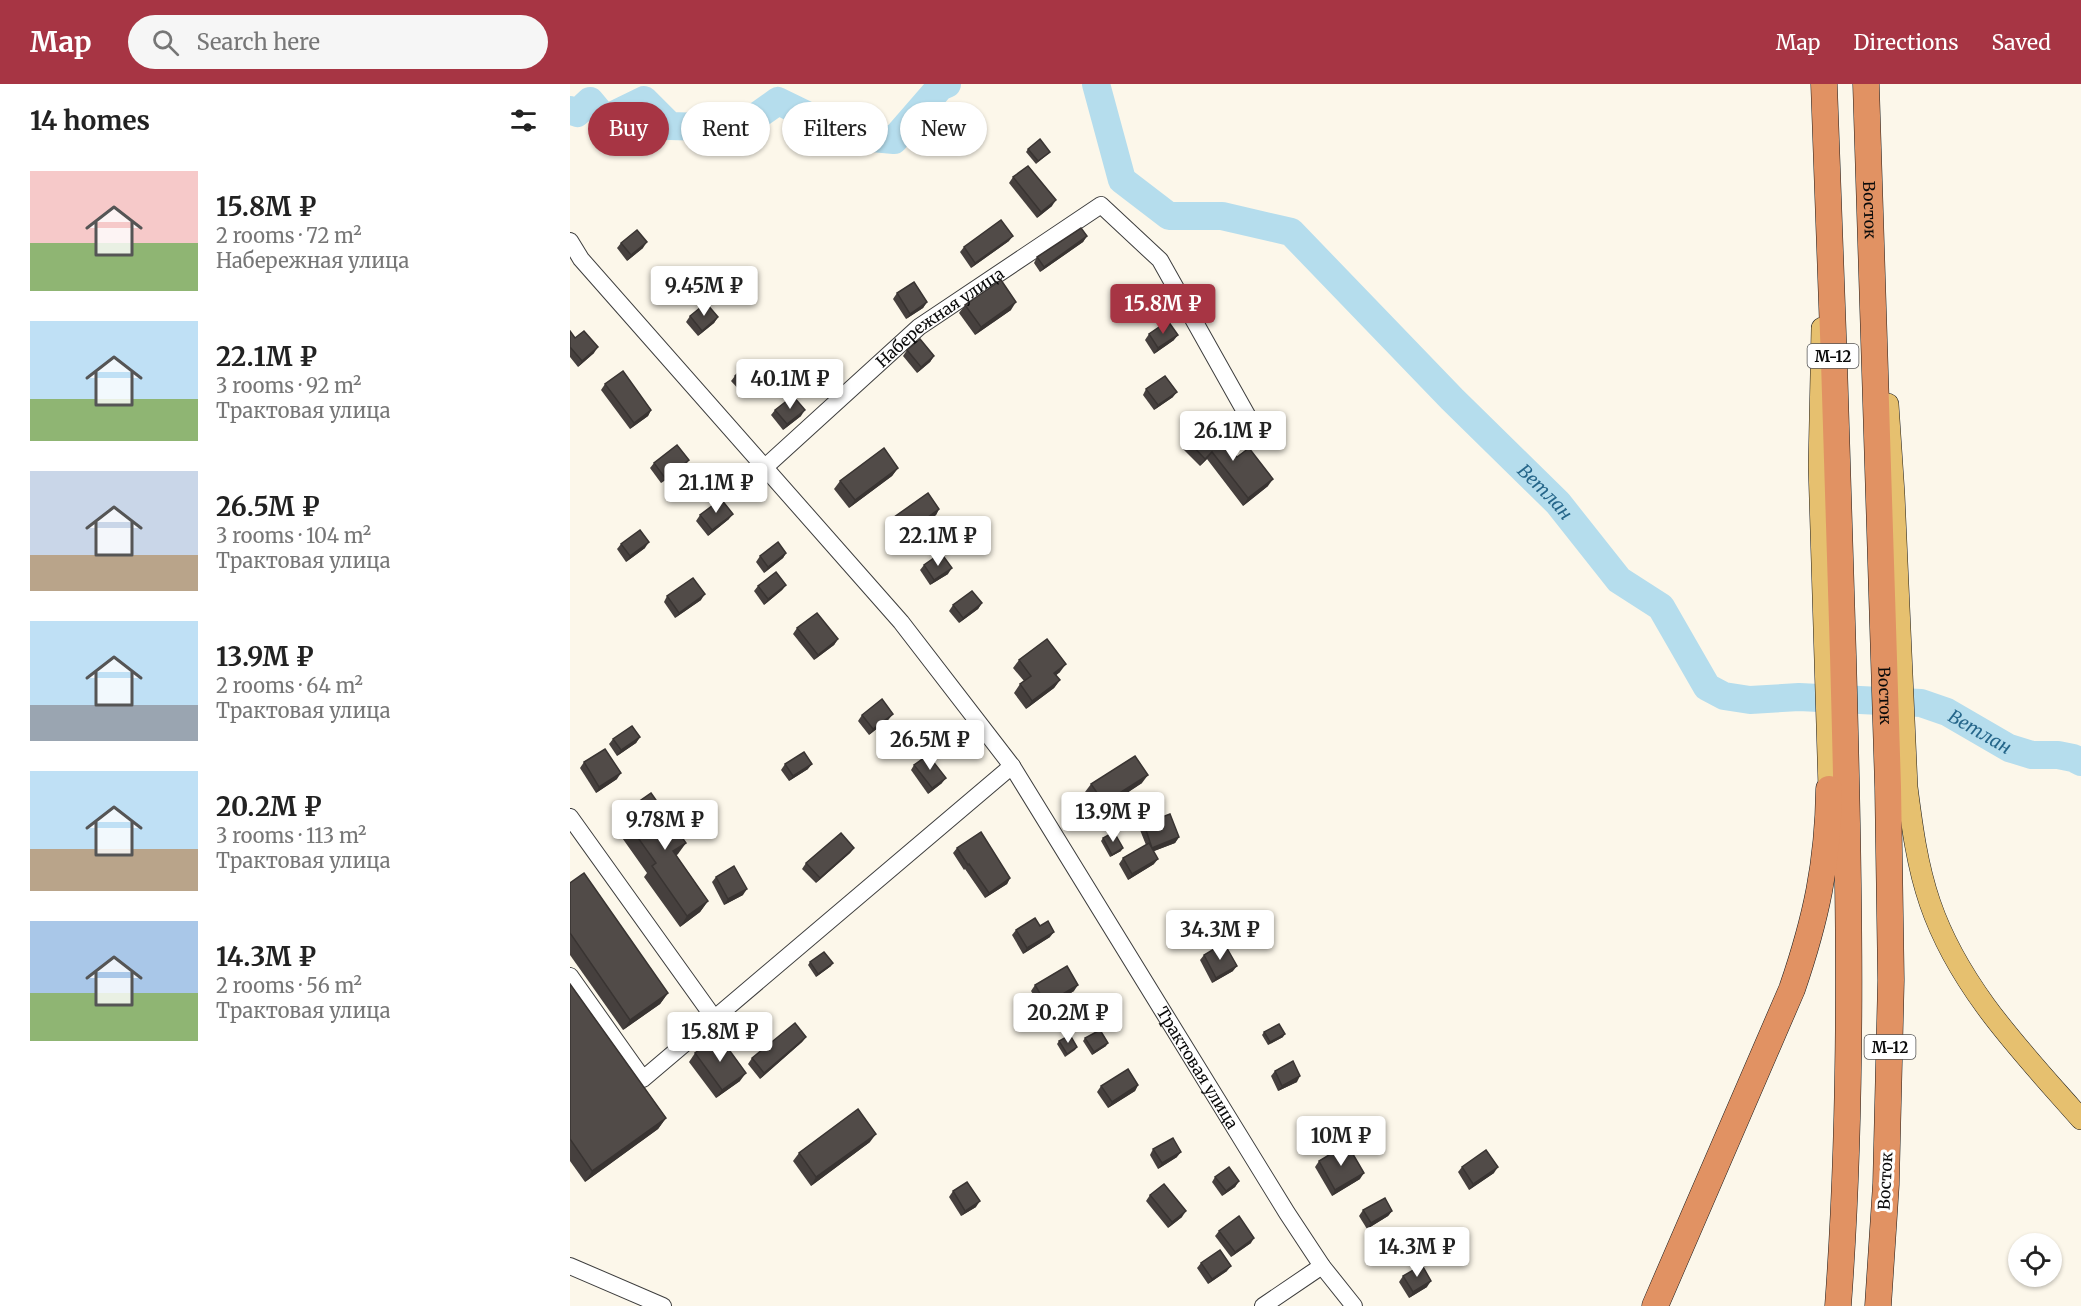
<!DOCTYPE html>
<meta charset="utf-8">
<style>
:root{--surface:#fff;--page:#f6f6f6;--text:#222;--muted:#767676;--accent:#a73544}
body{margin:0;font-family:Merriweather,serif;background:var(--page);color:var(--text);height:100vh;display:flex;flex-direction:column;font-size:22px;white-space:nowrap}
*{box-sizing:border-box;margin:0}
p{font-size:20px;color:var(--muted)}
.icon{flex:none;width:33px;height:33px;fill:none;stroke:currentColor;stroke-width:2;stroke-linecap:round;stroke-linejoin:round}
.map{position:relative;flex:1;overflow:hidden}
.sheet{display:flex;flex-direction:column;background:var(--surface);width:570px}
.sheet>*{flex:none}
.hud{position:absolute;left:18px;top:18px;width:570px;height:54px;display:flex;gap:12px}
.controls{position:absolute;left:1438px;top:1149px;display:grid;gap:12px}
.controls a{display:grid;place-items:center;width:54px;height:54px;border-radius:50%;background:var(--surface);box-shadow:0 2px 4px #0004;font-size:30px}
.price{position:absolute;translate:-50% -51px;padding:0 14px;border-radius:6px;background:#fff;color:#222;font-size:20px;line-height:39px;filter:drop-shadow(0 2px 3px #0008)}
.price::after{content:'';position:absolute;left:50%;top:36px;width:18px;height:14px;margin-left:-9px;background:inherit;clip-path:polygon(0 0,100% 0,50% 100%)}
.price.active{background:var(--accent);color:#fff}
ul{padding:0;list-style:none}
li{display:flex;align-items:center;gap:18px;height:150px;padding:0 30px}
li span{display:grid;place-items:center;flex:none;width:168px;height:120px;border-radius:0px;color:#555}
li>.icon{margin-inline-start:auto}
span .icon{width:72px;height:72px;fill:#fffc;stroke-width:1}
li b{font-size:26px}
h2{display:flex;justify-content:space-between;align-items:center;height:72px;padding:0 30px;font-size:26px}
.chip{padding:0 21px;border-radius:27px;background:var(--surface);box-shadow:0 2px 4px #0004;font-size:21px;line-height:54px}
.chip.active{background:var(--accent);color:#fff}
header{display:flex;align-items:center;gap:36px;box-sizing:border-box;height:84px;padding:0 30px;background:var(--accent);color:#fff}
header strong{font-size:28px}
nav{display:flex;gap:33px;margin-inline-start:auto;font-size:21px}
.search{width:420px;height:54px;background:var(--page);display:flex;align-items:center;gap:15px;box-sizing:border-box;padding:0 21px;border-radius:33px;color:var(--muted);font-size:22px}
main{display:flex;flex:1;min-height:0}
.map>svg:first-child{display:block}
.lines{fill:none;stroke-linecap:round;stroke-linejoin:round}
.river{stroke:#b5dded;stroke-width:28}
.minor-casing{stroke:#3d3d3d;stroke-width:18}
.major-casing{stroke:#1b1b1b;stroke-width:22}
.highway-casing{stroke:#1b1b1b;stroke-width:27}
.minor{stroke:#fff;stroke-width:16}
.major{stroke:#e6c06f;stroke-width:21}
.highway{stroke:#e19263;stroke-width:26}
.wall{fill:#46403e}
.shaded-wall{fill:#393432}
.building{fill:#514b48;stroke:#393432;stroke-width:1.5}
.labels{text-anchor:middle;dominant-baseline:central;stroke-width:6;stroke-linejoin:round;paint-order:stroke}
.shield{fill:#fff;stroke:#545454;stroke-width:1.5}
.shield-label{font-size:15px;font-weight:bold;fill:#0a0a0a}
.street-label{font-size:16px;fill:#0a0a0a;stroke:#fff}
.water-label{font-size:18px;font-style:italic;fill:#25668a;stroke:#fff}
</style>
<header>
<strong>Map</strong>
<div class="search"><svg class="icon" aria-label="search" viewBox="0 0 24 24"><circle cx="10" cy="10" r="6"/><path d="M15 15l6 6"/></svg>Search here</div>
<nav><a>Map</a><a>Directions</a><a>Saved</a></nav>
</header>
<main>
<section class="sheet">
<h2>14 homes<svg class="icon" aria-label="filters" viewBox="0 0 24 24"><path d="M4 7h16M4 17h16"/><circle cx="9" cy="7" r="2"/><circle cx="15" cy="17" r="2"/></svg></h2>
<ul>
<li><span style="background:linear-gradient(#f6c9c9 60%,#8fb573 0)"><svg class="icon" aria-label="home" viewBox="0 0 24 24"><path d="M3 11l9-7 9 7M6 9v11h12V9"/></svg></span><div><b>15.8M ₽</b><p>2 rooms · 72 m²</p><p>Набережная улица</p></div></li>
<li><span style="background:linear-gradient(#bfe0f5 65%,#8fb573 0)"><svg class="icon" aria-label="home" viewBox="0 0 24 24"><path d="M3 11l9-7 9 7M6 9v11h12V9"/></svg></span><div><b>22.1M ₽</b><p>3 rooms · 92 m²</p><p>Трактовая улица</p></div></li>
<li><span style="background:linear-gradient(#c9d6e8 70%,#b9a48a 0)"><svg class="icon" aria-label="home" viewBox="0 0 24 24"><path d="M3 11l9-7 9 7M6 9v11h12V9"/></svg></span><div><b>26.5M ₽</b><p>3 rooms · 104 m²</p><p>Трактовая улица</p></div></li>
<li><span style="background:linear-gradient(#bfe0f5 70%,#9aa5b1 0)"><svg class="icon" aria-label="home" viewBox="0 0 24 24"><path d="M3 11l9-7 9 7M6 9v11h12V9"/></svg></span><div><b>13.9M ₽</b><p>2 rooms · 64 m²</p><p>Трактовая улица</p></div></li>
<li><span style="background:linear-gradient(#bfe0f5 65%,#b9a48a 0)"><svg class="icon" aria-label="home" viewBox="0 0 24 24"><path d="M3 11l9-7 9 7M6 9v11h12V9"/></svg></span><div><b>20.2M ₽</b><p>3 rooms · 113 m²</p><p>Трактовая улица</p></div></li>
<li><span style="background:linear-gradient(#a9c7e8 60%,#8fb573 0)"><svg class="icon" aria-label="home" viewBox="0 0 24 24"><path d="M3 11l9-7 9 7M6 9v11h12V9"/></svg></span><div><b>14.3M ₽</b><p>2 rooms · 56 m²</p><p>Трактовая улица</p></div></li>
</ul>
</section>
<div class="map">
<svg width="1511" height="1222" viewBox="0 0 1511 1222">
<rect width="100%" height="100%" fill="#fcf7ea"/>
<g class="lines">
<g class="river">
<path id="s1" d="M526 0 552 96 599 132H652L721 148 882 315 988 419 1049 496 1091 523 1137 603 1154 612 1180 616 1229 613 1351 619 1377 628 1439 664 1462 671H1488L1503 674 1511 678"/>
<polyline points="0,26 7,29 20,17 35,35 74,16 100,42 170,44 208,17 280,52 324,56 370,3 377,0"/>
</g>
<g class="minor-casing">
<g id="minor">
<path id="s2" d="M0 157 11 175 331 538 442 682 717 1129 752 1182 784 1222"/>
<path id="s3" d="M194 384 349 243 531 121 590 176 691 356"/>
<polyline points="0,733 144,934"/>
<polyline points="0,892 73,995 442,682"/>
<polyline points="0,1182 93,1222"/>
<polyline points="693,1222 752,1182"/>
</g>
</g>
<g class="major-casing">
<g id="major">
<polyline points="1252,244 1249,382 1259,705"/>
<path d="M1318 320 1324 410 1337 703C1342 742 1347 781 1360 819 1389 904 1453 969 1511 1035"/>
</g>
</g>
<g class="highway-casing">
<g id="highway">
<path d="M1254 0C1262 190 1267 381 1273 571 1279 788 1284 1005 1268 1222"/>
<path id="s4" d="M1296 0 1318 703 1321 896 1316 1100 1308 1222"/>
<path d="M1085 1222 1222 905C1246 835 1258 780 1259 705"/>
</g>
</g>
<use href="#minor" class="minor"/>
<use href="#major" class="major"/>
<use href="#highway" class="highway"/>
</g>
<g class="wall">
<polygon points="458,65 480,68 478,70 466,80 456,68"/>
<polygon points="443,93 482,122 467,134 439,99"/>
<polygon points="517,152 513,158 470,188 464,179 467,173"/>
<polygon points="439,157 401,184 390,168 394,163"/>
<polygon points="51,159 73,164 57,177 47,164"/>
<polygon points="327,209 357,218 353,224 336,235 323,215"/>
<polygon points="395,221 441,226 405,251 389,229"/>
<polygon points="120,232 148,233 144,239 128,252 116,238"/>
<polygon points="0,247 5,254 24,269 8,283 0,273"/>
<polygon points="579,250 604,256 584,270 575,256"/>
<polygon points="337,266 364,272 360,278 347,289 333,272"/>
<polygon points="165,292 188,295 172,309 161,297"/>
<polygon points="35,300 81,326 78,332 60,345 31,306"/>
<polygon points="576,305 603,313 584,326 573,311"/>
<polygon points="205,326 231,332 213,346 201,331"/>
<polygon points="618,357 667,373 698,402 673,422 637,375 630,382 613,365"/>
<polygon points="84,379 115,382 91,399 80,384"/>
<polygon points="328,384 322,392 279,424 264,405 270,397"/>
<polygon points="369,425 366,431 328,458 316,441 320,436"/>
<polygon points="130,431 159,435 138,452 126,437"/>
<polygon points="51,460 75,464 56,478 47,465"/>
<polygon points="216,469 213,474 194,489 186,478 190,472"/>
<polygon points="354,481 378,490 360,501 350,486"/>
<polygon points="216,501 212,506 194,521 184,507 188,502"/>
<polygon points="97,512 131,516 105,534 94,518"/>
<polygon points="412,519 408,525 389,539 379,527 383,521"/>
<polygon points="227,544 268,555 264,561 244,576 223,550"/>
<polygon points="449,576 490,588 486,591 490,596 484,604 456,625 444,609 450,600 454,597 443,584"/>
<polygon points="292,631 319,635 299,651 288,637"/>
<polygon points="70,653 66,659 47,672 39,660 43,655"/>
<polygon points="14,678 47,695 26,709 10,684"/>
<polygon points="215,680 238,685 219,697 211,686"/>
<polygon points="344,681 372,699 358,710 341,686"/>
<polygon points="572,699 528,728 515,708 521,700"/>
<polygon points="51,730 108,770 106,771 138,817 130,828 110,843 74,793 77,789 43,741"/>
<polygon points="574,740 609,753 605,759 584,767 584,780 558,796 549,780 553,774 576,761 570,746"/>
<polygon points="533,754 551,767 540,773 531,757"/>
<polygon points="284,764 280,769 246,799 232,785 236,779"/>
<polygon points="387,764 440,794 437,800 415,814 395,785 394,786 383,769"/>
<polygon points="146,793 173,811 154,821 142,798"/>
<polygon points="0,799 98,909 90,920 53,946 0,871"/>
<polygon points="446,846 480,853 453,870 442,851"/>
<polygon points="634,871 663,887 642,899 630,876"/>
<polygon points="240,878 261,882 246,893 238,881"/>
<polygon points="0,900 96,1034 88,1045 15,1098 0,1077"/>
<polygon points="465,901 504,907 473,926 461,907"/>
<polygon points="694,948 713,953 698,961 692,951"/>
<polygon points="236,953 232,958 190,995 178,980 182,974"/>
<polygon points="515,954 536,962 522,971 513,957"/>
<polygon points="489,957 507,963 505,966 495,973 487,960"/>
<polygon points="125,969 170,997 146,1014 119,978"/>
<polygon points="705,987 727,998 708,1007 701,992"/>
<polygon points="568,1001 565,1007 538,1024 527,1008 531,1002"/>
<polygon points="300,1058 241,1102 223,1077 229,1069"/>
<polygon points="583,1065 607,1073 588,1085 580,1071"/>
<polygon points="749,1077 790,1095 762,1112 745,1083"/>
<polygon points="892,1083 924,1089 899,1106 888,1088"/>
<polygon points="645,1093 669,1097 665,1103 652,1112 642,1098"/>
<polygon points="383,1107 406,1123 391,1132 379,1113"/>
<polygon points="580,1111 612,1133 598,1144 576,1117"/>
<polygon points="793,1126 822,1127 818,1132 797,1145 789,1132"/>
<polygon points="649,1147 681,1159 661,1173 645,1152"/>
<polygon points="631,1179 657,1187 638,1200 627,1184"/>
<polygon points="833,1192 857,1203 839,1214 829,1198"/>
</g>
<g class="shaded-wall">
<polygon points="486,116 482,122 467,134 471,128"/>
<polygon points="443,152 439,157 401,184 405,179"/>
<polygon points="517,152 513,158 470,188 474,183"/>
<polygon points="77,158 73,164 57,177 61,171"/>
<polygon points="357,218 353,224 336,235 340,230"/>
<polygon points="446,218 441,226 405,251 411,243"/>
<polygon points="148,233 144,239 128,252 132,247"/>
<polygon points="608,251 604,256 584,270 588,264"/>
<polygon points="28,263 24,269 8,283 12,277"/>
<polygon points="364,272 360,278 347,289 351,283"/>
<polygon points="192,289 188,295 172,309 176,304"/>
<polygon points="607,308 603,313 584,326 588,321"/>
<polygon points="81,326 78,332 60,345 64,339"/>
<polygon points="235,326 231,332 213,346 217,340"/>
<polygon points="642,368 637,375 630,382 635,375"/>
<polygon points="119,376 115,382 91,399 95,394"/>
<polygon points="328,384 322,392 279,424 285,416"/>
<polygon points="703,395 698,402 673,422 678,414"/>
<polygon points="369,425 366,431 328,458 332,452"/>
<polygon points="163,430 159,435 138,452 142,446"/>
<polygon points="79,458 75,464 56,478 60,472"/>
<polygon points="216,469 213,474 194,489 198,483"/>
<polygon points="382,484 378,490 360,501 364,496"/>
<polygon points="216,501 212,506 194,521 198,515"/>
<polygon points="135,510 131,516 105,534 109,529"/>
<polygon points="412,519 408,525 389,539 393,534"/>
<polygon points="268,555 264,561 244,576 248,571"/>
<polygon points="496,580 490,588 479,597 484,589"/>
<polygon points="490,596 484,604 456,625 462,617"/>
<polygon points="323,630 319,635 299,651 303,645"/>
<polygon points="70,653 66,659 47,672 51,666"/>
<polygon points="242,680 238,685 219,697 223,692"/>
<polygon points="51,689 47,695 26,709 29,703"/>
<polygon points="578,691 572,699 528,728 534,719"/>
<polygon points="376,694 372,699 358,710 362,704"/>
<polygon points="609,753 605,759 579,769 582,764"/>
<polygon points="116,759 108,770 96,778 103,767"/>
<polygon points="284,764 280,769 246,799 250,794"/>
<polygon points="553,764 551,767 540,773 542,771"/>
<polygon points="588,775 584,780 558,796 562,790"/>
<polygon points="440,794 437,800 415,814 419,809"/>
<polygon points="177,805 173,811 154,821 158,815"/>
<polygon points="138,817 130,828 110,843 117,832"/>
<polygon points="484,848 480,853 453,870 457,864"/>
<polygon points="263,879 261,882 246,893 248,890"/>
<polygon points="667,882 663,887 642,899 646,894"/>
<polygon points="508,901 504,907 473,926 476,920"/>
<polygon points="98,909 90,920 53,946 60,936"/>
<polygon points="715,950 713,953 698,961 700,958"/>
<polygon points="236,953 232,958 190,995 194,989"/>
<polygon points="538,959 536,962 522,971 524,968"/>
<polygon points="176,989 170,997 146,1014 152,1006"/>
<polygon points="730,992 727,998 708,1007 712,1002"/>
<polygon points="568,1001 565,1007 538,1024 542,1018"/>
<polygon points="96,1034 88,1045 15,1098 22,1087"/>
<polygon points="306,1050 300,1058 241,1102 246,1093"/>
<polygon points="611,1068 607,1073 588,1085 592,1079"/>
<polygon points="928,1083 924,1089 899,1106 903,1100"/>
<polygon points="794,1089 790,1095 762,1112 765,1106"/>
<polygon points="669,1097 665,1103 652,1112 656,1107"/>
<polygon points="410,1117 406,1123 391,1132 395,1127"/>
<polygon points="616,1127 612,1133 598,1144 602,1138"/>
<polygon points="822,1127 818,1132 797,1145 801,1139"/>
<polygon points="684,1154 681,1159 661,1173 665,1168"/>
<polygon points="661,1182 657,1187 638,1200 642,1195"/>
<polygon points="861,1197 857,1203 839,1214 843,1208"/>
</g>
<g class="building">
<polygon points="470,55 480,68 468,77 458,65"/>
<polygon points="458,82 486,116 471,128 443,93"/>
<polygon points="431,136 443,152 405,179 394,163"/>
<polygon points="511,144 517,152 474,183 467,173"/>
<polygon points="67,146 77,158 61,171 51,159"/>
<polygon points="431,196 446,218 411,243 395,221"/>
<polygon points="344,198 357,218 340,230 327,209"/>
<polygon points="136,219 148,233 132,247 120,232"/>
<polygon points="598,237 608,251 588,264 579,250"/>
<polygon points="0,247 5,254 14,247 28,263 12,277 0,263"/>
<polygon points="350,255 364,272 351,283 337,266"/>
<polygon points="180,277 192,289 176,304 165,292"/>
<polygon points="53,287 81,326 64,339 35,300"/>
<polygon points="595,292 607,308 588,321 576,305"/>
<polygon points="223,312 235,326 217,340 205,326"/>
<polygon points="635,340 667,373 679,364 703,395 678,414 642,368 635,375 618,357"/>
<polygon points="107,361 119,376 95,394 84,379"/>
<polygon points="314,364 328,384 285,416 270,397"/>
<polygon points="358,409 369,425 332,452 320,436"/>
<polygon points="151,415 163,430 142,446 130,431"/>
<polygon points="70,446 79,458 60,472 51,460"/>
<polygon points="208,458 216,469 198,483 190,472"/>
<polygon points="371,469 382,484 364,496 354,481"/>
<polygon points="206,488 216,501 198,515 188,502"/>
<polygon points="123,494 135,510 109,529 97,512"/>
<polygon points="402,507 412,519 393,534 383,521"/>
<polygon points="247,529 268,555 248,571 227,544"/>
<polygon points="477,555 496,580 484,589 490,596 462,617 450,600 461,592 449,576"/>
<polygon points="312,615 323,630 303,645 292,631"/>
<polygon points="62,642 70,653 51,666 43,655"/>
<polygon points="35,665 51,689 29,703 14,678"/>
<polygon points="234,668 242,680 223,692 215,680"/>
<polygon points="358,671 376,694 362,704 344,681"/>
<polygon points="565,672 578,691 534,719 521,700"/>
<polygon points="81,709 116,759 103,767 138,817 117,832 82,782 86,779 51,730"/>
<polygon points="600,730 609,753 582,764 574,740"/>
<polygon points="411,748 440,794 419,809 399,780 398,781 387,764"/>
<polygon points="544,748 553,764 542,771 533,754"/>
<polygon points="271,749 284,764 250,794 236,779"/>
<polygon points="579,759 588,775 562,790 553,774"/>
<polygon points="164,782 177,805 158,815 146,793"/>
<polygon points="14,789 98,909 60,936 0,849 0,799"/>
<polygon points="465,834 470,842 478,837 484,848 457,864 446,846"/>
<polygon points="654,859 667,882 646,894 634,871"/>
<polygon points="254,868 263,879 248,890 240,878"/>
<polygon points="497,882 508,901 476,920 465,901"/>
<polygon points="0,900 96,1034 22,1087 0,1055"/>
<polygon points="225,939 236,953 194,989 182,974"/>
<polygon points="709,940 715,950 700,958 694,948"/>
<polygon points="530,946 538,959 524,968 515,954"/>
<polygon points="500,951 507,963 497,970 489,957"/>
<polygon points="149,952 176,989 152,1006 125,969"/>
<polygon points="723,977 730,992 712,1002 705,987"/>
<polygon points="558,985 568,1001 542,1018 531,1002"/>
<polygon points="288,1025 306,1050 246,1093 229,1069"/>
<polygon points="603,1054 611,1068 592,1079 583,1065"/>
<polygon points="777,1060 794,1089 765,1106 749,1077"/>
<polygon points="916,1066 928,1083 903,1100 892,1083"/>
<polygon points="659,1083 669,1097 656,1107 645,1093"/>
<polygon points="397,1098 410,1117 395,1127 383,1107"/>
<polygon points="594,1100 616,1127 602,1138 580,1111"/>
<polygon points="815,1114 822,1127 801,1139 793,1126"/>
<polygon points="669,1132 684,1154 665,1168 649,1147"/>
<polygon points="650,1166 661,1182 642,1195 631,1179"/>
<polygon points="852,1181 861,1197 843,1208 833,1192"/>
</g>
<g class="labels">
<g class="shield">
<rect x="1237.5" y="260" width="51" height="24" rx="4.5"/>
<rect x="1294.5" y="951" width="51" height="24" rx="4.5"/>
</g>
<g class="shield-label">
<text x="1263" y="272">М-12</text>
<text x="1320" y="963">М-12</text>
</g>
<g class="street-label">
<text stroke="none"><textPath href="#s4" startOffset="126">Восток</textPath></text>
<text stroke="none"><textPath href="#s3" startOffset="232">Набережная улица</textPath></text>
<text stroke="none"><textPath href="#s4" startOffset="612">Восток</textPath></text>
<text stroke="none"><textPath href="#s2" startOffset="1041">Трактовая улица</textPath></text>
<text transform="translate(1315 1097) rotate(-87)">Восток</text>
</g>
<g class="water-label">
<text stroke="none"><textPath href="#s1" startOffset="646">Ветлан</textPath></text>
<text stroke="none"><textPath href="#s1" startOffset="1186">Ветлан</textPath></text>
</g>
</g>
</svg>
<div class="controls">
<a><svg class="icon" aria-label="locate" viewBox="0 0 24 24"><circle cx="12" cy="12" r="6"/><path d="M12 2v4M12 18v4M2 12h4M18 12h4"/></svg></a>
</div>
<b class="price" style="left:134px;top:233px">9.45M ₽</b>
<b class="price active" style="left:593px;top:251px">15.8M ₽</b>
<b class="price" style="left:220px;top:326px">40.1M ₽</b>
<b class="price" style="left:663px;top:378px">26.1M ₽</b>
<b class="price" style="left:146px;top:430px">21.1M ₽</b>
<b class="price" style="left:368px;top:483px">22.1M ₽</b>
<b class="price" style="left:360px;top:687px">26.5M ₽</b>
<b class="price" style="left:543px;top:759px">13.9M ₽</b>
<b class="price" style="left:95px;top:767px">9.78M ₽</b>
<b class="price" style="left:650px;top:877px">34.3M ₽</b>
<b class="price" style="left:498px;top:960px">20.2M ₽</b>
<b class="price" style="left:150px;top:979px">15.8M ₽</b>
<b class="price" style="left:771px;top:1083px">10M ₽</b>
<b class="price" style="left:847px;top:1194px">14.3M ₽</b>
<div class="hud">
<a class="chip active">Buy</a>
<a class="chip">Rent</a>
<a class="chip">Filters</a>
<a class="chip">New</a>
</div>
</div>
</main>
